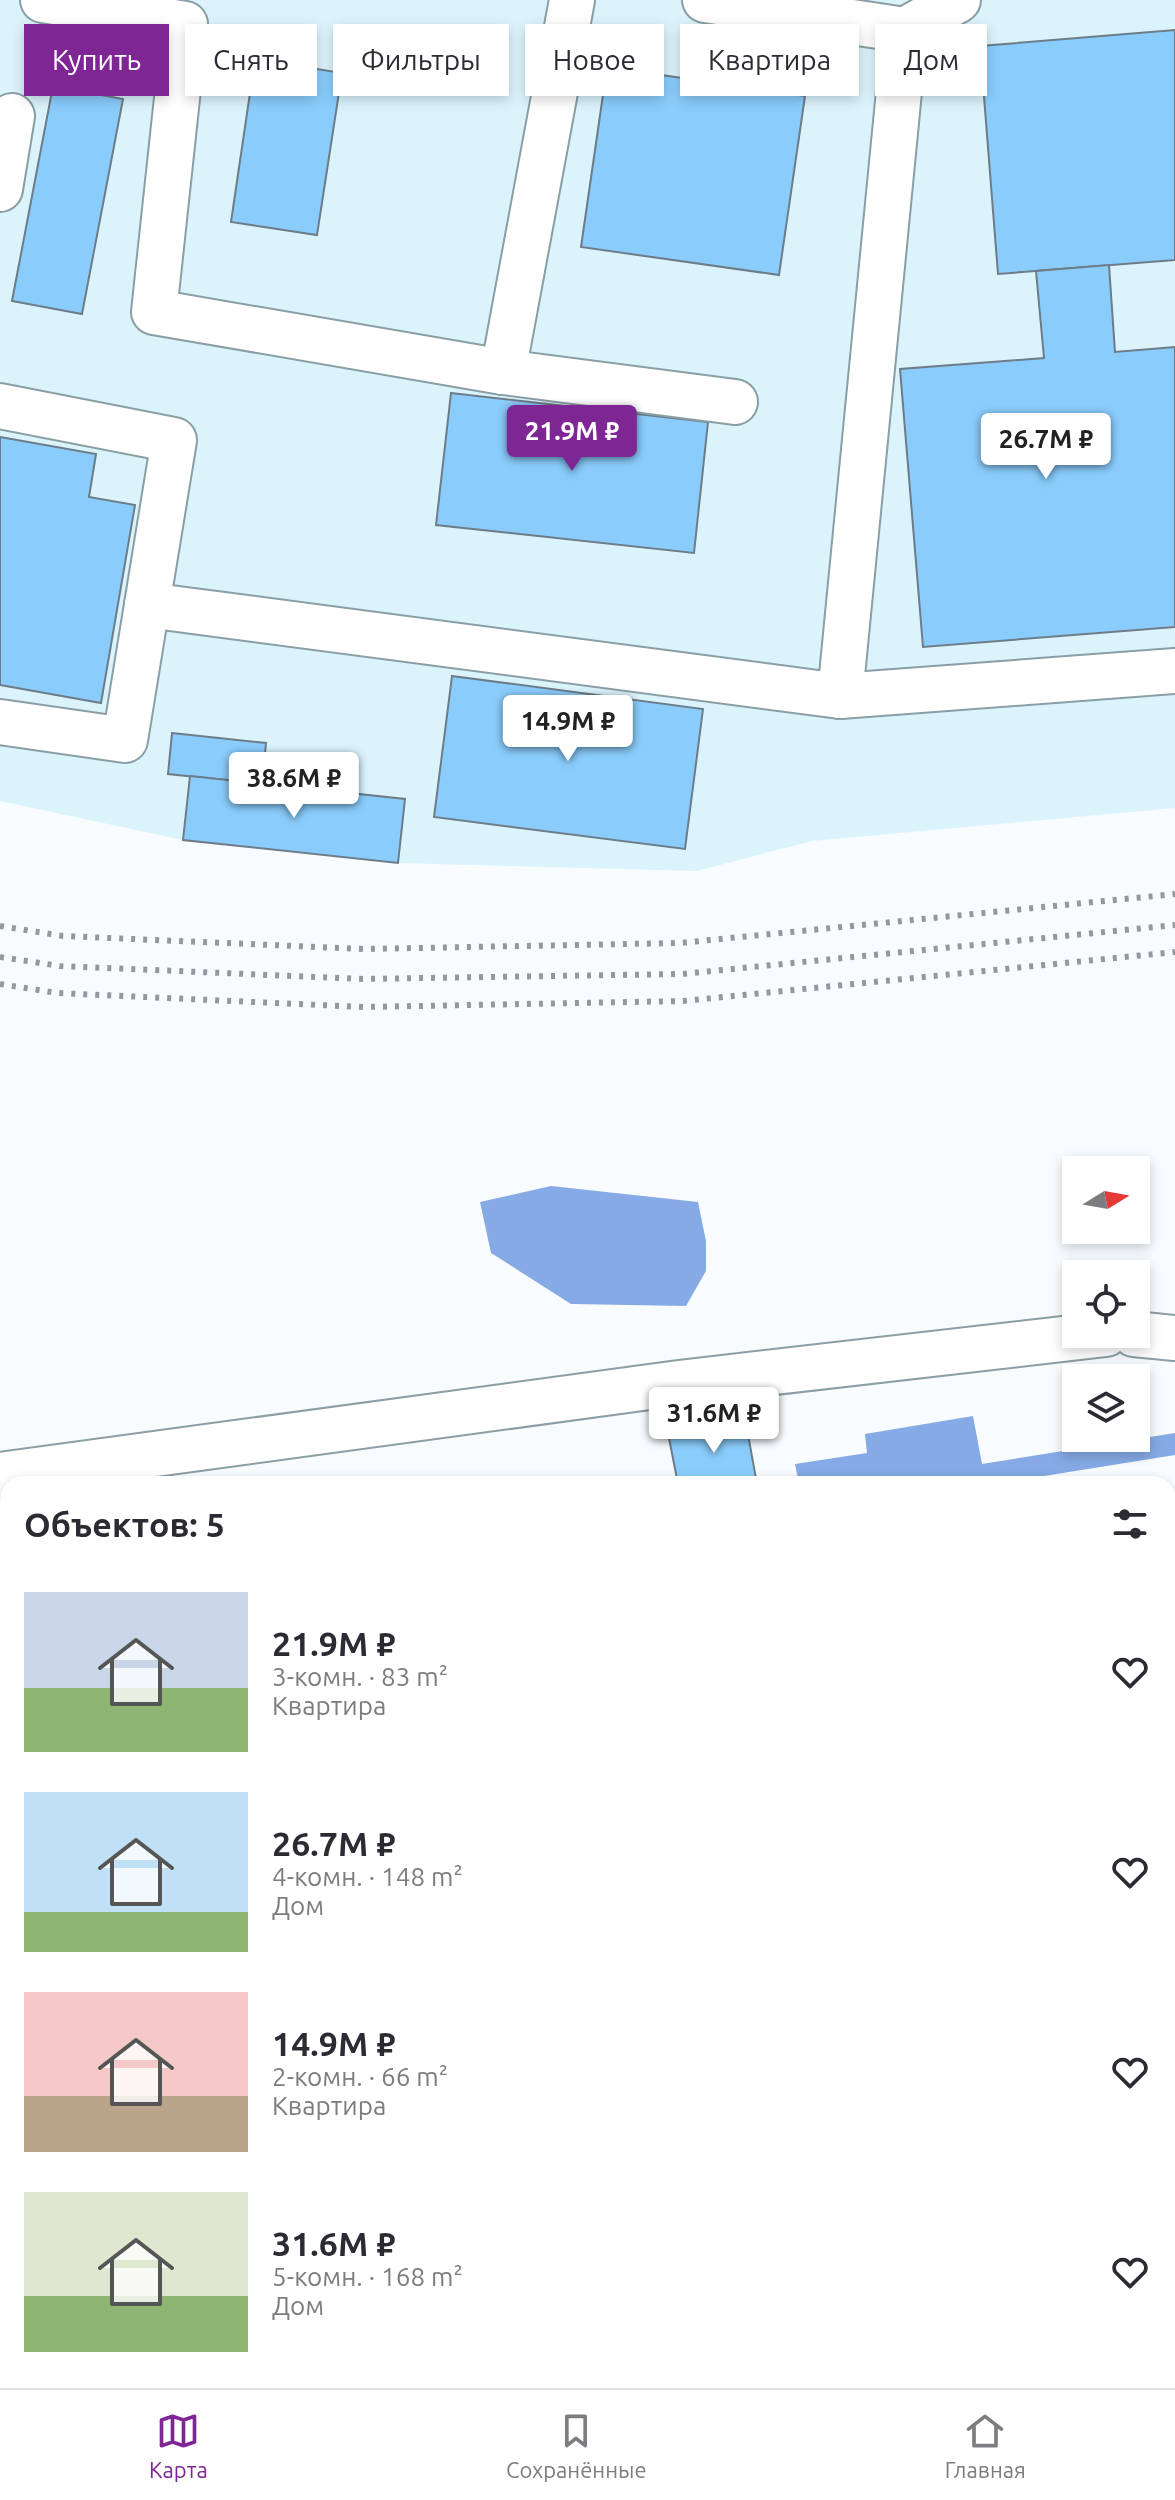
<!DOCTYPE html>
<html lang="ru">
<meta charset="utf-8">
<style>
:root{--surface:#fff;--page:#f2f2f3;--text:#2b2b33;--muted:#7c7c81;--line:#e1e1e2;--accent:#7e2694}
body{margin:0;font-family:Ubuntu,sans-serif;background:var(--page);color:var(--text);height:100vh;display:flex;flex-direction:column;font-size:30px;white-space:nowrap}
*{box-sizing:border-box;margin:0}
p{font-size:26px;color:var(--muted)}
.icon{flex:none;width:44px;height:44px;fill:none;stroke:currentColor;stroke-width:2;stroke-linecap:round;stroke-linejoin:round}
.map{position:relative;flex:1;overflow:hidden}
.panel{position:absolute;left:0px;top:1476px;width:1176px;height:912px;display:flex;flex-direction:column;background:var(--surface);border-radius:24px 24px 0 0;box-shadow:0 4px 12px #0003}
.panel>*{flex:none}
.banner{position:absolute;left:24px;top:24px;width:1128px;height:72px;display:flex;gap:16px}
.needle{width:52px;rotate:79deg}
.controls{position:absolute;left:1062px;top:1156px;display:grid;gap:16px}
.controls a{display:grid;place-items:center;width:88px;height:88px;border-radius:0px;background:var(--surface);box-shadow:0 4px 12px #0003;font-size:40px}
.price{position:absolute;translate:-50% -68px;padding:0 18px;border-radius:8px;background:#fff;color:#222;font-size:26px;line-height:52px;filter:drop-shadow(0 2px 4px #0008)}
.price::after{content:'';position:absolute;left:50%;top:48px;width:24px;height:18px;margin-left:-12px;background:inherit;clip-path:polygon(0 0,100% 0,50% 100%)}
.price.current{background:var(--accent);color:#fff}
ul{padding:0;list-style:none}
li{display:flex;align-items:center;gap:24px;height:200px;padding:0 24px}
li span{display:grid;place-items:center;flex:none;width:224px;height:160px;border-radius:0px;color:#555}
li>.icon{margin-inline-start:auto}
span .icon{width:96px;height:96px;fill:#fffc;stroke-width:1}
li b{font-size:34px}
h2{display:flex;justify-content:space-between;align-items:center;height:96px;padding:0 24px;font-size:34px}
.tag{padding:0 28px;border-radius:0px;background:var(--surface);box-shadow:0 4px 12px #0003;font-size:28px;line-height:72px}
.tag.current{background:var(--accent);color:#fff}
.tab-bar{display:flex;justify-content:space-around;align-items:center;height:112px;border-top:2px solid var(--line);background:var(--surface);font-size:22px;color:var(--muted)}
.tab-bar a{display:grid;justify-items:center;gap:4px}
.tab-bar .current{color:var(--accent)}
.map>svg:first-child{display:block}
.built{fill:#dbf4fc}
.green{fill:#a0e4fa}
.water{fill:#85aae5}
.building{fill:#8acdfc;stroke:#6d7c88;stroke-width:2}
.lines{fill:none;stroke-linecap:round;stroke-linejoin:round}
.minor-casing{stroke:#8a9fa5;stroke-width:48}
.path{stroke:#afb5b7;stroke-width:5;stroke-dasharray:4 4;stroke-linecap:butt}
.minor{stroke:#fff;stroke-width:44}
.rail{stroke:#93999b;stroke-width:6;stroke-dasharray:4 8;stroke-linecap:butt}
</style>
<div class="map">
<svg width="1175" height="2388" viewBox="0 0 1175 2388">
<rect width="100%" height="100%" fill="#f8fcfe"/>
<polygon class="built" points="0,0 1175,0 1175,808 812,841 697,871 398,863 183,840 0,801"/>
<g class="green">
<polygon points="8,1499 8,1629 0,1629 0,1500"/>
<polygon points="6,1746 8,1747 8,1898 0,1898 0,1747"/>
<polygon points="755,2380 879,2380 881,2388 736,2388"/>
</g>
<g class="water">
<polygon points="551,1186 698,1202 706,1241 706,1271 686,1306 571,1304 491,1253 480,1202"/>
<polygon points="973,1416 982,1464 1175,1433 1175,1455 995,1484 799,1484 795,1464 867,1453 865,1434"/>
</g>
<g class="building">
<polygon points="1175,30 1175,260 998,274 980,46"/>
<polygon points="255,59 342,73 317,235 231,222"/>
<polygon points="607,67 805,96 779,275 581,247"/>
<polygon points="53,86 123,99 82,314 12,301"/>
<polygon points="1109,265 1115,352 1175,347 1175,627 923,647 900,369 1044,358 1036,271"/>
<polygon points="451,393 708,422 694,553 436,525"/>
<polygon points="0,437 96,454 89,497 135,505 101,703 0,685"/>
<polygon points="452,676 703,709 685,849 434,817"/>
<polygon points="172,733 266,743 262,784 168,774"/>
<polygon points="190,776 405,799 398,863 183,840"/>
<polygon points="745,1418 757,1484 678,1484 668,1433"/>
<polygon points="0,1998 8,2038 8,2128 0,2129"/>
<polygon points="8,2360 8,2380 227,2380 229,2388 0,2388 0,2362"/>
</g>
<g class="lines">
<g class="minor-casing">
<g id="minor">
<polyline points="43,0 185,24 154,312 503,372"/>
<polyline points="572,0 503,372 735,402"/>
<polyline points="905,30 958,0"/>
<polyline points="0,189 12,116"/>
<polyline points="0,406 174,440 147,605 840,696 905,30 705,0"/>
<polyline points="840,696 1175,671"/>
<polyline points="0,722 125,740 147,605"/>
<polyline points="1134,1334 1175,1338"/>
<polyline points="0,1475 679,1383 1106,1334"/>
<polyline points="0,1717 8,1717"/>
<polyline points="1168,2101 1175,2100"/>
<polyline points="0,2288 8,2287"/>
</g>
</g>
<polyline class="path" points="1168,2282 1175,2314"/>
<use href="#minor" class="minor"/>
<g class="rail">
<polyline points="0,926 63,936 364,949 680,943 1175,894"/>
<polyline points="0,957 60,966 363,979 682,974 1175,925"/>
<polyline points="0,984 57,993 363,1007 683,1001 1175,952"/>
</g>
</g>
</svg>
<div class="controls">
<a><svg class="needle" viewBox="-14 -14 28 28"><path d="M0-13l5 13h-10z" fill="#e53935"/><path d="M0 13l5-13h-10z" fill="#7c7c81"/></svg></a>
<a><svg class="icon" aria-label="locate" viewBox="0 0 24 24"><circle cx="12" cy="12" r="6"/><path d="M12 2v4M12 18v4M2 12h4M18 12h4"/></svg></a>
<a><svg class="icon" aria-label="layers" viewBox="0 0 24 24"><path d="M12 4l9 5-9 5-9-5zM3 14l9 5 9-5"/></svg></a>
</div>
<b class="price current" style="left:572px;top:473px">21.9M ₽</b>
<b class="price" style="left:1046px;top:481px">26.7M ₽</b>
<b class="price" style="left:568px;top:763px">14.9M ₽</b>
<b class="price" style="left:294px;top:820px">38.6M ₽</b>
<b class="price" style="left:714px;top:1455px">31.6M ₽</b>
<div class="banner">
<a class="tag current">Купить</a>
<a class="tag">Снять</a>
<a class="tag">Фильтры</a>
<a class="tag">Новое</a>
<a class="tag">Квартира</a>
<a class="tag">Дом</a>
</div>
<section class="panel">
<h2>Объектов: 5<svg class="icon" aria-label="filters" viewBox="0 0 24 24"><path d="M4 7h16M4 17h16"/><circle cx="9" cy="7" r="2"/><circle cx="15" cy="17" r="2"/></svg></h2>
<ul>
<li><span style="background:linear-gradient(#c9d6e8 60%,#8fb573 0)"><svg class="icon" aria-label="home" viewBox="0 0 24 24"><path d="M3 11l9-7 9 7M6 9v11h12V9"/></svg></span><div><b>21.9M ₽</b><p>3-комн. · 83 m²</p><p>Квартира</p></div><svg class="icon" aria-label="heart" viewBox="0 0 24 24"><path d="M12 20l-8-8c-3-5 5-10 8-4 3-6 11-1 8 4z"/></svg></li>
<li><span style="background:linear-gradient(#bfe0f5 75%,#8fb573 0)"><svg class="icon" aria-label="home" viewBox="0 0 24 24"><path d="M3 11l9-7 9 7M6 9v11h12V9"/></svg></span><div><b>26.7M ₽</b><p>4-комн. · 148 m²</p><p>Дом</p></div><svg class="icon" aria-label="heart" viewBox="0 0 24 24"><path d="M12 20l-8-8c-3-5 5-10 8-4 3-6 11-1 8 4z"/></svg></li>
<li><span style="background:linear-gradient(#f6c9c9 65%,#b9a48a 0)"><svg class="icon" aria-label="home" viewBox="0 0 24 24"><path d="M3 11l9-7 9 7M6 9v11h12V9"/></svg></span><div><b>14.9M ₽</b><p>2-комн. · 66 m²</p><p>Квартира</p></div><svg class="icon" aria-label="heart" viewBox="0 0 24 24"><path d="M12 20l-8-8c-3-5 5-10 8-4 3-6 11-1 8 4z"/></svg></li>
<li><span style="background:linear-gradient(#dfe7d0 65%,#8fb573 0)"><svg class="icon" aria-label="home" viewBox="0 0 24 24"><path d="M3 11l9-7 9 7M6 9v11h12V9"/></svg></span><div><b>31.6M ₽</b><p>5-комн. · 168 m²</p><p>Дом</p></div><svg class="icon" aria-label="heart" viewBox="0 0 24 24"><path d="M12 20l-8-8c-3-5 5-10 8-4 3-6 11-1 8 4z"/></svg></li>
</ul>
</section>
</div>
<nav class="tab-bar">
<a class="current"><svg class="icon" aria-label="map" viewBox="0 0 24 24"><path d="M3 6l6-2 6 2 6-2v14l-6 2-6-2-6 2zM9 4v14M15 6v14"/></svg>Карта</a>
<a><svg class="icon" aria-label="saved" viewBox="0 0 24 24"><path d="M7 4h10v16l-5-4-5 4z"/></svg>Сохранённые</a>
<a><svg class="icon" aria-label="home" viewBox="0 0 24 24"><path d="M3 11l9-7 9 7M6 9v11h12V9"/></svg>Главная</a>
</nav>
